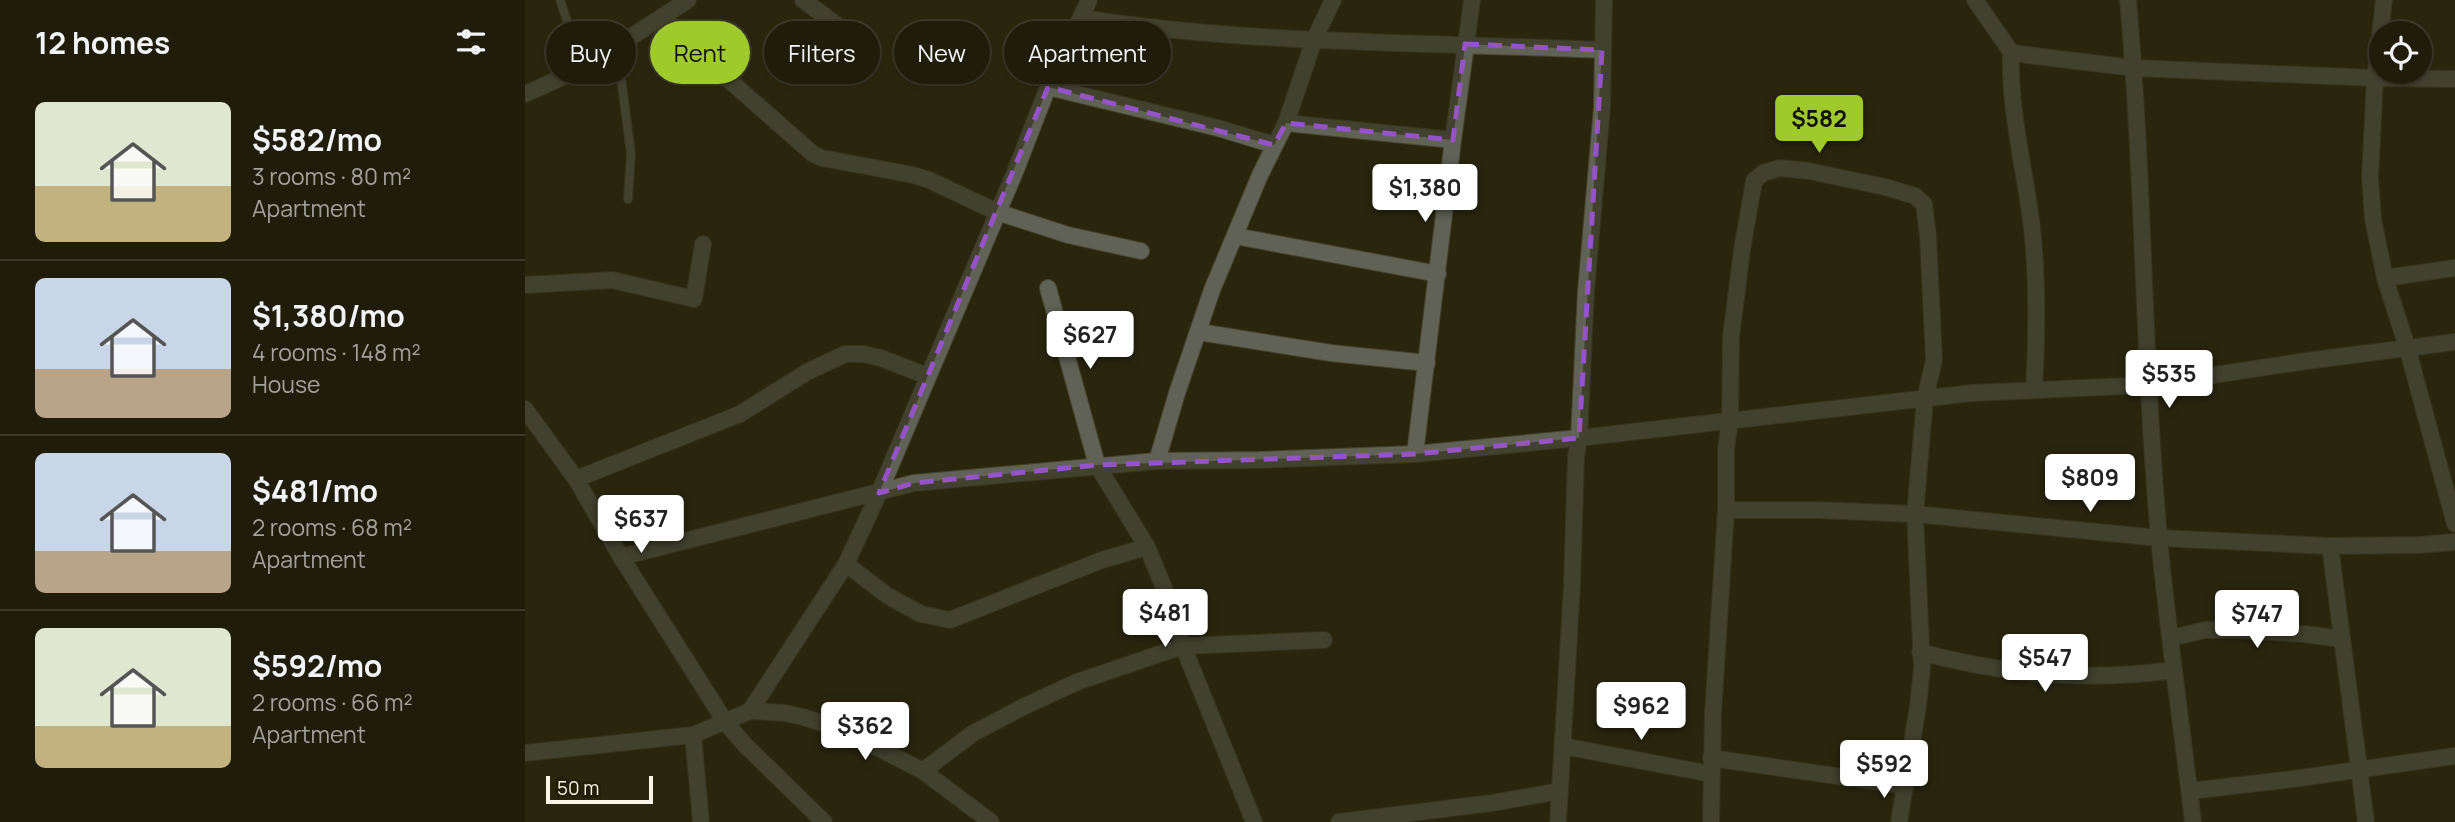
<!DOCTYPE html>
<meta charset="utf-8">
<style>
:root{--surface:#201c0a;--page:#282513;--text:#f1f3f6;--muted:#a2a19c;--line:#3d3a2b;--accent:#a0c92c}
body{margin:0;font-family:Manrope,sans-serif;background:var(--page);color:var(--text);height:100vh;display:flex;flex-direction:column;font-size:26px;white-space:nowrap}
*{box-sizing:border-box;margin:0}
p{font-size:23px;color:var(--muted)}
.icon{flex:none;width:38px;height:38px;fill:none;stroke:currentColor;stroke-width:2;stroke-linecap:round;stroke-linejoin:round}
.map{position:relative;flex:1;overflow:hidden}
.details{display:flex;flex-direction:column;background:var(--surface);width:525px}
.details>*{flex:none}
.hud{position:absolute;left:21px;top:21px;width:665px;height:63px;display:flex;gap:14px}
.tools{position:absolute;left:1844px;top:21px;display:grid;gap:14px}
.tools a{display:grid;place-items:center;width:63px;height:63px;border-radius:50%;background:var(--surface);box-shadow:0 2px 5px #0004,0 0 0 2px var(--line);font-size:35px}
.scale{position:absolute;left:21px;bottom:18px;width:107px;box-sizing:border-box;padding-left:7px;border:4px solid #f8f5e6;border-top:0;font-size:19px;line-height:24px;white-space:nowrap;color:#f8f5e6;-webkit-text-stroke:5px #211c05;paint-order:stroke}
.price{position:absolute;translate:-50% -60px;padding:0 16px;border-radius:7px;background:#fff;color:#222;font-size:23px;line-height:46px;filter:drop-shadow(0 2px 4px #0008)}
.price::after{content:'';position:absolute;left:50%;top:42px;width:21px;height:16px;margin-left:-10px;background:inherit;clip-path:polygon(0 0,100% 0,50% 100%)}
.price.on{background:var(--accent);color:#111}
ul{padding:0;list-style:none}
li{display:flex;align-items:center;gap:21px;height:175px;padding:0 35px}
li+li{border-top:2px solid var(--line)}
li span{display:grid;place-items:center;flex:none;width:196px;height:140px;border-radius:10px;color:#555}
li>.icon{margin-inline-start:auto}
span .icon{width:84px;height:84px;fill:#fffc;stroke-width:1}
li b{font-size:30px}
h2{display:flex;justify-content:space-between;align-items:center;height:84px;padding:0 35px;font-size:30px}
.chip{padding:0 24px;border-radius:32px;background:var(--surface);box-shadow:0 2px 5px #0004,0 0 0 2px var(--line);font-size:24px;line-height:63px}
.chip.on{background:var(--accent);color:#111}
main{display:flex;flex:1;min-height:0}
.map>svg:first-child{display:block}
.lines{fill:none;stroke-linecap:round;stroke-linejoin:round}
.lane-casing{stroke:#47432c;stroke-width:10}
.street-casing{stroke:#47432c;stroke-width:18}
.lane{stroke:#606256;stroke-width:8}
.street{stroke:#606256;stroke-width:16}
.marked{fill:none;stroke:#9454c7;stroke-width:5;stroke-dasharray:14 9;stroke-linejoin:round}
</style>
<main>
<section class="details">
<h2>12 homes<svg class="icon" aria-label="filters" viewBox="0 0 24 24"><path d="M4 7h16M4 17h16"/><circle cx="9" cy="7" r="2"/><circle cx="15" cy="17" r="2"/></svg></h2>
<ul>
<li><span style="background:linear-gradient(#dfe7d0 60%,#c2b280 0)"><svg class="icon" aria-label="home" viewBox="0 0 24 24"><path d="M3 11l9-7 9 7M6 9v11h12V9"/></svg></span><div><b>$582/mo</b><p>3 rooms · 80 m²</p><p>Apartment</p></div></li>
<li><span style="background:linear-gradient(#c9d6e8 65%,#b9a48a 0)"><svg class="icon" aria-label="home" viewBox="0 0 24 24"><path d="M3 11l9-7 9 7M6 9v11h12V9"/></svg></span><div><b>$1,380/mo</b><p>4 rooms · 148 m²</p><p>House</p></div></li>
<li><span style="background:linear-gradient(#c9d6e8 70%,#b9a48a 0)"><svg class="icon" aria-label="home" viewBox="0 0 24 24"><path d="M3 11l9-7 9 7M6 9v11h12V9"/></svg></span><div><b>$481/mo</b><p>2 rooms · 68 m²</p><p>Apartment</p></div></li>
<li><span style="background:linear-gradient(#dfe7d0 70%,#c2b280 0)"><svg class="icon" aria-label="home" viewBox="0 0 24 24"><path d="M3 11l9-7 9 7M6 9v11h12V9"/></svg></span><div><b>$592/mo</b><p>2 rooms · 66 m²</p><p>Apartment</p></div></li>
</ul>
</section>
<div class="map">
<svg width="1930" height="822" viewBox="0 0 1930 822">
<rect width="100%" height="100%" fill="#2a260e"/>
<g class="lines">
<g class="lane-casing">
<g id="lane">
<polyline points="35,0 58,68"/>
<polyline points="92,47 106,154 103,199"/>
</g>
</g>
<g class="street-casing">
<g id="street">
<polyline points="278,0 336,43"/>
<polyline points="1450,0 1486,52 1502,55 1609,68 1850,78 1930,79"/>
<path d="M1603 0C1619 179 1618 359 1634 538 1643 633 1657 728 1668 822"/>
<polyline points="1859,0 1850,78 1845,178 1848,219 1860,278 1882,347 1930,524"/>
<polyline points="139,17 179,58 288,154 297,158 388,175 404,180 472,212 543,235 616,251"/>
<path d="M556 18C728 45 904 42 1077 50"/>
<path d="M1486 52C1484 112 1500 169 1507 228 1513 282 1512 336 1509 390"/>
<polyline points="523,87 693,128 749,145"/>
<polyline points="0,94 58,68 163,0"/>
<polyline points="761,123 928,140"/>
<polyline points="710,236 913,274"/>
<polyline points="1860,278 1930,268"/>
<polyline points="0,285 87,280 169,299 178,244"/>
<polyline points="523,288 572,465 622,547 640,590 658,646 729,822"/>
<polyline points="674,332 806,353 902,363"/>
<polyline points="0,409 51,479 96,557 201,723 220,745 299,822"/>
<polyline points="890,454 928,140 947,0"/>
<polyline points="632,461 652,393 687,290 735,175 761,123 789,40 808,0"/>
<polyline points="51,479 215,414 282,372 320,354 338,354 356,358 402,376"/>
<polyline points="1201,510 1293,510 1390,514 1634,538 1805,546 1895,545 1930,542"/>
<polyline points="1805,546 1841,822"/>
<polyline points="96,557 389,483 632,461 734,460 890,454 1054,438 1447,393 1624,385 1781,361 1930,342"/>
<polyline points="321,564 363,596 396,614 425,620 577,560 622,547"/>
<polyline points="1646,638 1680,630 1713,630 1779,634 1817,639"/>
<path d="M1395 652C1481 675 1560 682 1649 670"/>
<polyline points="225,711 321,564 354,493 490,172 523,87 564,0"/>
<polyline points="168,735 176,822"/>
<polyline points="1038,746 1186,774"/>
<polyline points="0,753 168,735 225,711 260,713 278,717 316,729 398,771 466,822"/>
<polyline points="1186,758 1381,786"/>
<polyline points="398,771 447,734 496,708 552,682 658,646 799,640"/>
<polyline points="1665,791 1768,779 1930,756"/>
<polyline points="814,822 967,803 1035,791"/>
<polyline points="1033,822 1047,585 1051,457 1054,438 1061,291 1077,108 1079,0"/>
<polyline points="1186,822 1188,714 1201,510 1201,448 1205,421 1206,337 1217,250 1229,181 1238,173 1255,168 1284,171 1360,187 1390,196 1399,204 1403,236 1409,360 1400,399 1390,514 1397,668 1393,706 1374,822"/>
</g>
</g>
<use href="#lane" class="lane"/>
<use href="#street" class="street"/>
</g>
<path d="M0 0H1930V822H0ZM940 44 1077 50 1054 438 890 454 572 465 389 483 354 493 523 87 749 145 761 123 928 140Z" fill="#2a260e" fill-opacity=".55" fill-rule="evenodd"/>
<path class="marked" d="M940 44 1077 50 1054 438 890 454 572 465 389 483 354 493 523 87 749 145 761 123 928 140Z"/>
</svg>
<div class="tools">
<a><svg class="icon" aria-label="locate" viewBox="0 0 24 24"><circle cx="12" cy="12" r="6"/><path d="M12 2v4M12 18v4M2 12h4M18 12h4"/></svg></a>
</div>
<div class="scale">50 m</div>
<b class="price on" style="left:1294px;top:155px">$582</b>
<b class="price" style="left:900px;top:224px">$1,380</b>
<b class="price" style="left:565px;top:371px">$627</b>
<b class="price" style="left:1644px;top:410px">$535</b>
<b class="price" style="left:1565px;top:514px">$809</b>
<b class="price" style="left:116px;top:555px">$637</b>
<b class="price" style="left:640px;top:649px">$481</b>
<b class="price" style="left:1732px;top:650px">$747</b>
<b class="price" style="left:1520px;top:694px">$547</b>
<b class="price" style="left:1116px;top:742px">$962</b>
<b class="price" style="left:340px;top:762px">$362</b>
<b class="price" style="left:1359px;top:800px">$592</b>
<div class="hud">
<a class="chip">Buy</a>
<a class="chip on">Rent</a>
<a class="chip">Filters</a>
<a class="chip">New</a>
<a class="chip">Apartment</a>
</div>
</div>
</main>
